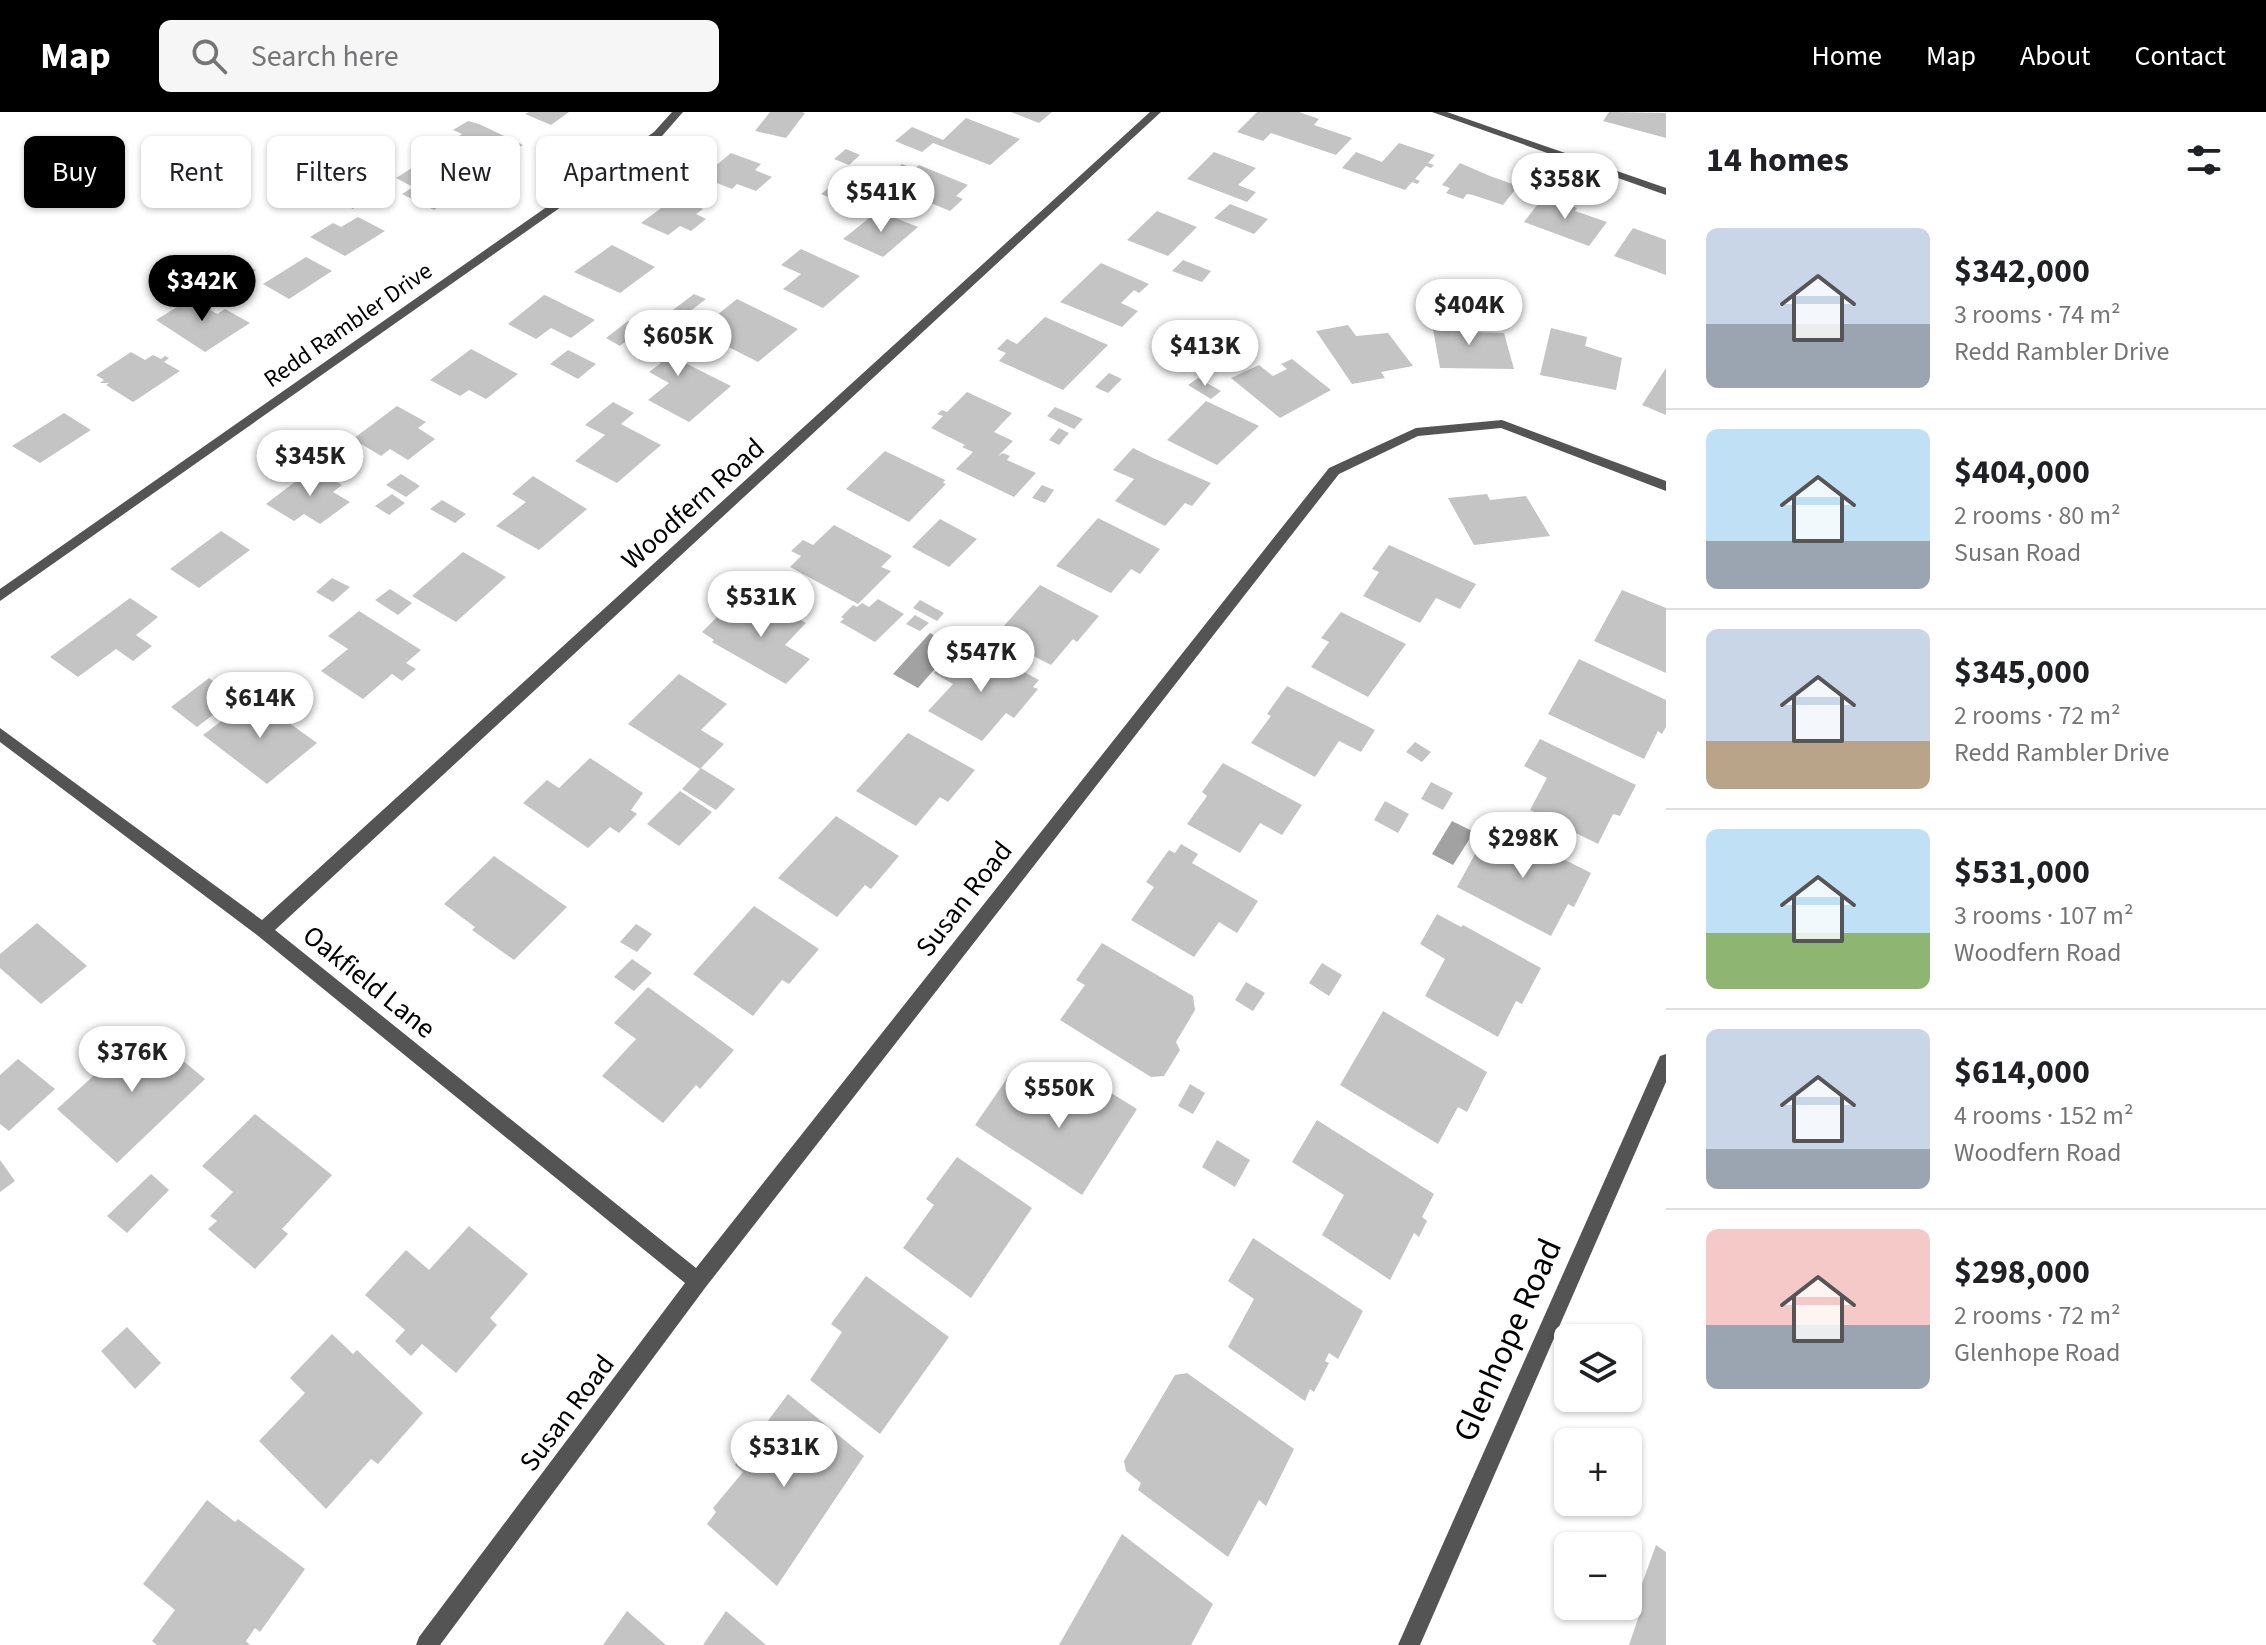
<!DOCTYPE html>
<meta charset="utf-8">
<style>
:root{--surface:#fff;--page:#f6f6f6;--text:#202124;--muted:#757577;--line:#e0e0e0;--accent:#000}
body{margin:0;font-family:"Source Sans 3",sans-serif;background:var(--page);color:var(--text);height:100vh;display:flex;flex-direction:column;font-size:30px;white-space:nowrap}
*{box-sizing:border-box;margin:0}
p{font-size:26px;color:var(--muted)}
.icon{flex:none;width:44px;height:44px;fill:none;stroke:currentColor;stroke-width:2;stroke-linecap:round;stroke-linejoin:round}
.map{position:relative;flex:1;overflow:hidden}
.sheet{display:flex;flex-direction:column;background:var(--surface);width:600px}
.sheet>*{flex:none}
.banner{position:absolute;left:24px;top:24px;width:760px;height:72px;display:flex;gap:16px}
.buttons{position:absolute;left:1554px;top:1212px;display:grid;gap:16px}
.buttons a{display:grid;place-items:center;width:88px;height:88px;border-radius:12px;background:var(--surface);box-shadow:0 2px 6px #0004;font-size:40px}
.price{position:absolute;translate:-50% -68px;padding:0 18px;border-radius:28px;background:#fff;color:#222;font-size:26px;line-height:52px;filter:drop-shadow(0 2px 4px #0008)}
.price::after{content:'';position:absolute;left:50%;top:48px;width:24px;height:18px;margin-left:-12px;background:inherit;clip-path:polygon(0 0,100% 0,50% 100%)}
.price.on{background:var(--accent);color:#fff}
ul{padding:0;list-style:none}
li{display:flex;align-items:center;gap:24px;height:200px;padding:0 40px}
li+li{border-top:2px solid var(--line)}
li span{display:grid;place-items:center;flex:none;width:224px;height:160px;border-radius:12px;color:#555}
li>.icon{margin-inline-start:auto}
span .icon{width:96px;height:96px;fill:#fffc;stroke-width:1}
li b{font-size:34px}
h2{display:flex;justify-content:space-between;align-items:center;height:96px;padding:0 40px;font-size:34px}
.pill{padding:0 28px;border-radius:12px;background:var(--surface);box-shadow:0 2px 6px #0004;font-size:28px;line-height:72px}
.pill.on{background:var(--accent);color:#fff}
header{display:flex;align-items:center;gap:48px;box-sizing:border-box;height:112px;padding:0 40px;background:var(--accent);color:#fff}
header strong{font-size:38px}
nav{display:flex;gap:44px;margin-inline-start:auto;font-size:28px}
.search{width:560px;height:72px;background:var(--page);display:flex;align-items:center;gap:20px;box-sizing:border-box;padding:0 28px;border-radius:12px;color:var(--muted);font-size:30px}
main{display:flex;flex:1;min-height:0}
.map>svg:first-child{display:block}
.water{fill:#a2a2a2}
.building{fill:#c4c4c4}
.lines{fill:none;stroke-linecap:round;stroke-linejoin:round}
.minor{fill:#545454;fill-rule:evenodd}
.labels{text-anchor:middle;dominant-baseline:central;stroke-width:6;stroke-linejoin:round;paint-order:stroke}
.far-street-label{font-size:24px;fill:#000;stroke:#fff}
.street-label{font-size:28px;fill:#000;stroke:#fff}
.near-street-label{font-size:34px;fill:#000;stroke:#fff}
</style>
<header>
<strong>Map</strong>
<div class="search"><svg class="icon" aria-label="search" viewBox="0 0 24 24"><circle cx="10" cy="10" r="6"/><path d="M15 15l6 6"/></svg>Search here</div>
<nav><a>Home</a><a>Map</a><a>About</a><a>Contact</a></nav>
</header>
<main>
<div class="map">
<svg width="1666" height="1533" viewBox="0 0 1666 1533">
<rect width="100%" height="100%" fill="#fff"/>
<g class="water">
<polygon points="930,521 954,535 918,576 893,562"/>
<polygon points="1452,709 1474,720 1453,753 1432,742"/>
</g>
<g class="building">
<polygon points="529,0 569,0 551,13 525,2"/>
<polygon points="770,0 802,0 805,1 786,26 755,19"/>
<polygon points="1011,0 1052,0 1039,11"/>
<polygon points="1257,0 1299,0 1319,7 1314,13 1352,26 1336,43 1271,21 1263,29 1237,20"/>
<polygon points="1609,0 1666,1 1666,26 1603,9"/>
<polygon points="966,6 1020,27 990,53 933,31 922,40 895,29 912,15 943,28"/>
<polygon points="468,9 479,12 523,33 486,56 461,44 471,37 453,28 462,22 453,18"/>
<polygon points="1399,31 1435,43 1428,51 1434,53 1431,56 1426,54 1415,67 1420,69 1417,72 1412,70 1405,78 1342,56 1356,40 1382,50"/>
<polygon points="846,37 860,43 849,53 834,47"/>
<polygon points="1214,40 1256,56 1238,73 1256,80 1247,90 1187,67"/>
<polygon points="731,41 761,52 755,58 772,65 756,79 737,72 732,77 702,65"/>
<polygon points="423,49 472,73 434,98 402,82 413,75 396,66"/>
<polygon points="1460,51 1490,64 1518,74 1503,93 1473,83 1467,82 1463,87 1446,81 1450,76 1442,73"/>
<polygon points="902,52 914,57 919,53 968,73 956,84 963,87 950,99 880,70"/>
<polygon points="854,56 880,67 847,93 821,82"/>
<polygon points="360,63 381,74 353,97 328,84"/>
<polygon points="1544,84 1577,96 1575,99 1607,110 1589,134 1524,110"/>
<polygon points="676,85 703,97 696,102 706,107 691,119 680,114 668,123 641,111"/>
<polygon points="1230,92 1268,107 1254,122 1214,106"/>
<polygon points="878,99 918,115 883,145 843,127"/>
<polygon points="1157,99 1197,115 1168,144 1127,128"/>
<polygon points="358,105 385,119 345,144 310,125 333,111 341,115"/>
<polygon points="1633,116 1666,128 1666,163 1614,144"/>
<polygon points="612,133 655,155 620,181 574,160"/>
<polygon points="801,137 860,164 823,196 783,177 801,162 781,153"/>
<polygon points="230,145 256,158 229,176 203,162"/>
<polygon points="306,145 332,159 289,187 263,172"/>
<polygon points="1183,148 1211,159 1202,170 1172,159"/>
<polygon points="1101,151 1149,172 1139,181 1134,178 1121,191 1138,199 1122,215 1060,190"/>
<polygon points="198,182 211,190 204,194 217,202 225,197 250,211 205,240 156,208"/>
<polygon points="694,182 706,187 685,203 673,198"/>
<polygon points="544,183 547,184 595,208 571,226 551,216 536,227 508,212"/>
<polygon points="737,187 798,217 758,250 697,219"/>
<polygon points="1045,205 1108,233 1063,278 999,249 1006,241 997,237 1007,227 1017,232"/>
<polygon points="1431,206 1465,208 1468,220 1504,221 1514,257 1440,256"/>
<polygon points="628,209 643,216 620,234 606,226"/>
<polygon points="1348,213 1356,224 1388,221 1413,254 1381,260 1385,266 1352,272 1316,219"/>
<polygon points="1551,216 1587,225 1585,234 1622,246 1616,278 1540,263"/>
<polygon points="650,217 682,233 669,243 731,274 689,310 648,288 669,271 649,260 661,251 628,234"/>
<polygon points="471,237 518,262 486,287 469,278 460,284 430,268"/>
<polygon points="568,238 596,252 578,267 550,252"/>
<polygon points="131,240 145,248 153,243 161,247 165,244 169,246 164,250 180,259 133,290 106,273 109,271 100,271 104,268 96,263"/>
<polygon points="1292,247 1331,278 1280,306 1231,266 1259,253 1273,264 1287,257 1281,252"/>
<polygon points="1666,256 1666,303 1642,293"/>
<polygon points="1109,261 1122,267 1108,281 1095,275"/>
<polygon points="1198,266 1221,279 1211,287 1188,273"/>
<polygon points="967,280 1012,301 994,320 1013,329 998,344 1003,341 1010,344 1007,348 1036,361 1014,385 956,357 973,340 962,335 965,333 931,316 943,304 937,302 942,298 947,300"/>
<polygon points="1206,289 1259,314 1217,353 1167,328"/>
<polygon points="613,290 634,301 621,312 661,333 617,371 575,349 605,323 585,313"/>
<polygon points="397,294 426,310 418,316 435,327 408,348 390,337 381,344 353,327"/>
<polygon points="1055,295 1083,307 1074,317 1047,304"/>
<polygon points="64,301 91,318 40,351 12,334"/>
<polygon points="1059,316 1069,321 1059,333 1049,328"/>
<polygon points="1133,336 1153,346 1211,371 1192,394 1185,391 1165,414 1115,389 1134,367 1113,358"/>
<polygon points="885,339 945,368 943,371 946,372 909,410 846,377"/>
<polygon points="313,356 342,373 333,380 350,390 320,412 304,402 294,409 266,392"/>
<polygon points="401,362 420,374 406,385 386,373"/>
<polygon points="533,364 587,397 539,438 496,414 526,390 512,382"/>
<polygon points="1042,373 1054,378 1045,391 1032,386"/>
<polygon points="392,382 405,391 389,403 375,394"/>
<polygon points="1487,382 1490,388 1526,384 1550,424 1474,433 1448,386"/>
<polygon points="442,388 466,402 455,411 430,397"/>
<polygon points="1098,406 1160,437 1140,462 1131,457 1111,481 1056,454"/>
<polygon points="940,407 977,427 949,455 912,435"/>
<polygon points="834,413 892,444 881,455 891,459 858,492 790,455 801,444 791,439 803,428 813,433"/>
<polygon points="221,419 250,438 199,476 170,457"/>
<polygon points="1389,433 1476,472 1460,497 1436,486 1420,511 1363,484 1379,460 1372,457"/>
<polygon points="463,440 506,465 456,510 412,484"/>
<polygon points="332,466 350,475 333,490 316,480"/>
<polygon points="1040,473 1099,504 1077,530 1073,527 1051,553 995,524"/>
<polygon points="390,477 412,491 398,503 375,488"/>
<polygon points="1622,478 1666,496 1666,561 1594,529"/>
<polygon points="759,485 806,511 785,533 810,547 786,572 712,530 714,528 702,520 722,500 736,508"/>
<polygon points="130,486 158,505 136,523 152,534 133,549 116,537 78,565 50,545"/>
<polygon points="878,487 904,502 875,530 840,510 844,507 841,505 853,493 857,495 862,491 869,495"/>
<polygon points="920,488 944,501 937,509 913,496"/>
<polygon points="359,499 421,538 406,551 416,557 402,569 392,562 363,587 321,559 348,537 328,524"/>
<polygon points="1341,500 1406,532 1368,585 1311,555 1329,530 1321,526"/>
<polygon points="915,503 929,511 920,519 906,512"/>
<polygon points="952,541 972,551 978,545 1006,559 1011,553 1039,568 1033,575 1038,577 1014,606 1006,601 982,629 928,599 953,572 934,561"/>
<polygon points="1579,547 1666,588 1666,615 1662,622 1658,619 1644,647 1548,602"/>
<polygon points="679,562 727,592 701,618 724,632 700,657 628,612"/>
<polygon points="209,566 235,586 197,615 171,595"/>
<polygon points="1287,574 1375,618 1361,640 1339,629 1315,665 1251,631 1271,604 1267,602"/>
<polygon points="253,585 317,631 267,672 203,623"/>
<polygon points="908,621 975,658 948,690 940,685 916,714 856,679"/>
<polygon points="1540,627 1636,673 1620,704 1613,702 1598,732 1530,698 1547,666 1524,654"/>
<polygon points="1415,630 1431,640 1422,650 1406,640"/>
<polygon points="590,646 643,681 631,698 637,702 619,721 610,715 588,736 523,691 547,668 559,676"/>
<polygon points="1223,651 1302,693 1282,723 1260,711 1240,741 1187,712 1207,684 1202,680"/>
<polygon points="701,656 735,677 716,698 682,677"/>
<polygon points="1431,670 1453,681 1443,698 1421,687"/>
<polygon points="680,679 712,700 679,734 647,712"/>
<polygon points="1385,689 1409,702 1398,721 1374,708"/>
<polygon points="836,704 899,744 871,777 865,773 837,805 778,766"/>
<polygon points="1492,711 1591,761 1574,795 1568,792 1551,824 1457,775"/>
<polygon points="1181,732 1198,742 1192,751 1258,789 1237,821 1219,810 1194,845 1131,808 1154,775 1146,770 1169,738 1175,741"/>
<polygon points="494,744 567,795 514,848 472,818 475,815 444,792"/>
<polygon points="754,794 819,837 789,872 782,868 753,904 693,862"/>
<polygon points="1437,802 1461,815 1463,813 1541,856 1522,892 1516,889 1498,925 1425,884 1445,847 1420,832"/>
<polygon points="37,811 87,854 41,892 0,856 0,842"/>
<polygon points="636,812 652,822 637,840 620,830"/>
<polygon points="1102,831 1193,884 1195,898 1176,930 1180,938 1164,964 1151,965 1060,908 1085,873 1076,868"/>
<polygon points="632,847 652,861 634,879 614,865"/>
<polygon points="1322,851 1342,863 1329,884 1309,871"/>
<polygon points="1246,870 1265,881 1253,899 1235,888"/>
<polygon points="648,875 734,938 700,977 696,973 663,1011 602,964 636,927 614,911"/>
<polygon points="1383,899 1487,960 1467,1000 1458,995 1438,1032 1340,973"/>
<polygon points="145,917 156,926 164,919 182,935 175,942 205,967 117,1051 57,997"/>
<polygon points="18,947 55,977 9,1019 0,1012 0,963"/>
<polygon points="1008,965 1067,1002 1090,968 1137,997 1082,1083 975,1013"/>
<polygon points="1190,972 1205,981 1193,1002 1178,994"/>
<polygon points="255,1002 332,1063 282,1117 288,1122 255,1157 208,1117 217,1109 210,1104 233,1080 202,1054"/>
<polygon points="1317,1008 1434,1082 1422,1105 1427,1109 1419,1125 1414,1121 1390,1168 1322,1123 1344,1083 1292,1050"/>
<polygon points="1217,1028 1250,1048 1235,1075 1202,1055"/>
<polygon points="957,1045 1032,1096 971,1186 903,1136 934,1093 926,1087"/>
<polygon points="0,1048 15,1069 0,1080"/>
<polygon points="151,1062 169,1078 127,1121 107,1104"/>
<polygon points="469,1114 528,1162 490,1206 497,1213 456,1261 422,1232 411,1244 395,1229 405,1218 365,1183 406,1138 429,1158"/>
<polygon points="1253,1126 1363,1199 1338,1247 1329,1241 1325,1249 1329,1251 1314,1280 1310,1277 1305,1289 1228,1235 1254,1187 1228,1169"/>
<polygon points="866,1164 949,1225 880,1322 810,1268 842,1220 831,1212"/>
<polygon points="127,1215 161,1251 135,1277 101,1239"/>
<polygon points="332,1222 353,1242 357,1238 423,1301 378,1352 371,1347 326,1397 259,1329 305,1281 290,1266"/>
<polygon points="1187,1261 1294,1337 1266,1394 1259,1388 1228,1445 1138,1378 1141,1371 1126,1359 1124,1349 1175,1263"/>
<polygon points="788,1282 864,1344 777,1474 707,1412 716,1400 713,1396 743,1360 735,1353"/>
<polygon points="207,1388 235,1410 238,1407 305,1457 260,1520 255,1516 246,1529 250,1533 157,1533 152,1529 175,1498 143,1472"/>
<polygon points="1122,1422 1213,1492 1191,1533 1059,1533"/>
<polygon points="1656,1433 1666,1440 1666,1533 1629,1533 1642,1495 1635,1491"/>
<polygon points="627,1499 666,1533 603,1533"/>
<polygon points="726,1499 766,1533 703,1533"/>
</g>
<g class="lines">
<g class="minor">
<polygon points="672,0 683,0 662,24 0,489 0,477 654,20"/>
<polygon points="1150,0 1161,0 275,818 696,1156 1329,356 1416,316 1502,308 1666,369 1666,379 1501,316 1418,324 1339,362 705,1176 440,1533 416,1533 419,1525 685,1171 257,823 0,630 0,616 262,808"/>
<polygon points="1432,0 1447,0 1666,76 1666,83"/>
<polygon points="1666,942 1666,970 1420,1533 1398,1533 1660,944"/>
</g>
</g>
<g class="labels">
<g class="far-street-label">
<text transform="translate(348 213) rotate(-35)">Redd Rambler Drive</text>
</g>
<g class="street-label">
<text transform="translate(693 392) rotate(-42)">Woodfern Road</text>
<text transform="translate(964 787) rotate(-52)">Susan Road</text>
<text transform="translate(369 870) rotate(39)">Oakfield Lane</text>
<text transform="translate(567 1301) rotate(-53)">Susan Road</text>
</g>
<g class="near-street-label">
<text transform="translate(1508 1228) rotate(-66)">Glenhope Road</text>
</g>
</g>
</svg>
<div class="buttons">
<a><svg class="icon" aria-label="layers" viewBox="0 0 24 24"><path d="M12 4l9 5-9 5-9-5zM3 14l9 5 9-5"/></svg></a>
<a>+</a>
<a>−</a>
</div>
<b class="price" style="left:1565px;top:109px">$358K</b>
<b class="price" style="left:881px;top:122px">$541K</b>
<b class="price on" style="left:202px;top:211px">$342K</b>
<b class="price" style="left:1469px;top:235px">$404K</b>
<b class="price" style="left:678px;top:266px">$605K</b>
<b class="price" style="left:1205px;top:276px">$413K</b>
<b class="price" style="left:310px;top:386px">$345K</b>
<b class="price" style="left:761px;top:527px">$531K</b>
<b class="price" style="left:981px;top:582px">$547K</b>
<b class="price" style="left:260px;top:628px">$614K</b>
<b class="price" style="left:1523px;top:768px">$298K</b>
<b class="price" style="left:132px;top:982px">$376K</b>
<b class="price" style="left:1059px;top:1018px">$550K</b>
<b class="price" style="left:784px;top:1377px">$531K</b>
<div class="banner">
<a class="pill on">Buy</a>
<a class="pill">Rent</a>
<a class="pill">Filters</a>
<a class="pill">New</a>
<a class="pill">Apartment</a>
</div>
</div>
<section class="sheet">
<h2>14 homes<svg class="icon" aria-label="filters" viewBox="0 0 24 24"><path d="M4 7h16M4 17h16"/><circle cx="9" cy="7" r="2"/><circle cx="15" cy="17" r="2"/></svg></h2>
<ul>
<li><span style="background:linear-gradient(#c9d6e8 60%,#9aa5b1 0)"><svg class="icon" aria-label="home" viewBox="0 0 24 24"><path d="M3 11l9-7 9 7M6 9v11h12V9"/></svg></span><div><b>$342,000</b><p>3 rooms · 74 m²</p><p>Redd Rambler Drive</p></div></li>
<li><span style="background:linear-gradient(#bfe0f5 70%,#9aa5b1 0)"><svg class="icon" aria-label="home" viewBox="0 0 24 24"><path d="M3 11l9-7 9 7M6 9v11h12V9"/></svg></span><div><b>$404,000</b><p>2 rooms · 80 m²</p><p>Susan Road</p></div></li>
<li><span style="background:linear-gradient(#c9d6e8 70%,#b9a48a 0)"><svg class="icon" aria-label="home" viewBox="0 0 24 24"><path d="M3 11l9-7 9 7M6 9v11h12V9"/></svg></span><div><b>$345,000</b><p>2 rooms · 72 m²</p><p>Redd Rambler Drive</p></div></li>
<li><span style="background:linear-gradient(#bfe0f5 65%,#8fb573 0)"><svg class="icon" aria-label="home" viewBox="0 0 24 24"><path d="M3 11l9-7 9 7M6 9v11h12V9"/></svg></span><div><b>$531,000</b><p>3 rooms · 107 m²</p><p>Woodfern Road</p></div></li>
<li><span style="background:linear-gradient(#c9d6e8 75%,#9aa5b1 0)"><svg class="icon" aria-label="home" viewBox="0 0 24 24"><path d="M3 11l9-7 9 7M6 9v11h12V9"/></svg></span><div><b>$614,000</b><p>4 rooms · 152 m²</p><p>Woodfern Road</p></div></li>
<li><span style="background:linear-gradient(#f6c9c9 60%,#9aa5b1 0)"><svg class="icon" aria-label="home" viewBox="0 0 24 24"><path d="M3 11l9-7 9 7M6 9v11h12V9"/></svg></span><div><b>$298,000</b><p>2 rooms · 72 m²</p><p>Glenhope Road</p></div></li>
</ul>
</section>
</main>
